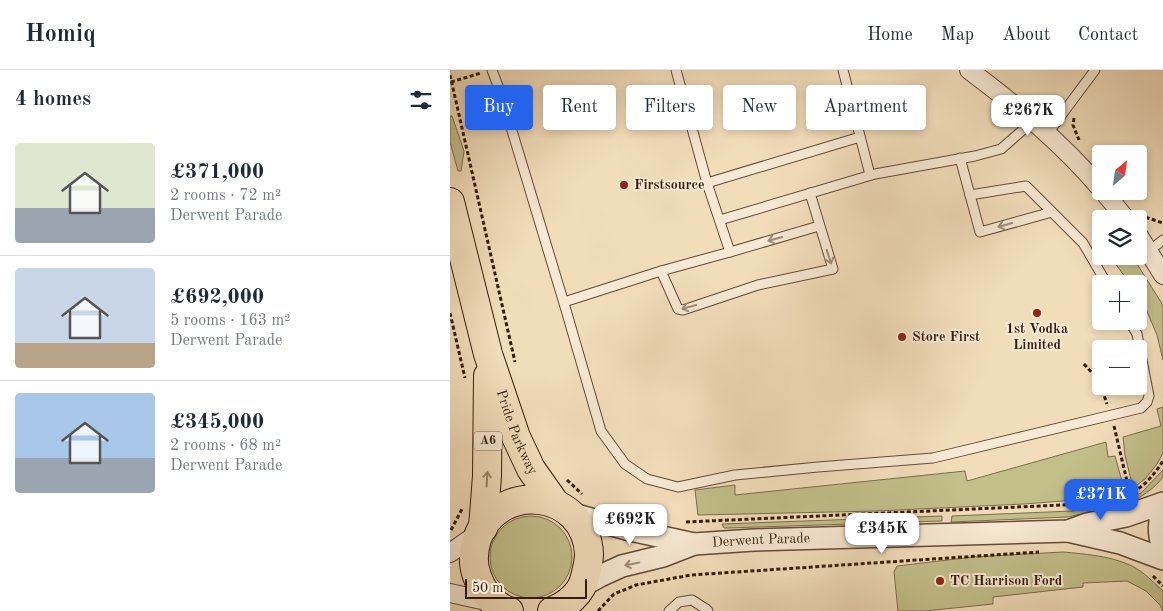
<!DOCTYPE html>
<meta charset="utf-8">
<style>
:root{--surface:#fff;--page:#f2f2f3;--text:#1f2937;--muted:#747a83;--line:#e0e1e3;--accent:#2563eb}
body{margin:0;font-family:"Old Standard TT",serif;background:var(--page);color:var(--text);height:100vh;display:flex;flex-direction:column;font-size:19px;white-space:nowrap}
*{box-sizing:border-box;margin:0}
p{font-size:16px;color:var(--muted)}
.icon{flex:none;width:28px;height:28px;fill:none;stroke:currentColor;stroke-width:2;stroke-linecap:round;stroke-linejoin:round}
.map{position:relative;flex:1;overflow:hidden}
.details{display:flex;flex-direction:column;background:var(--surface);width:450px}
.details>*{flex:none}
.guide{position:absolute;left:15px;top:15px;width:475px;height:45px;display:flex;gap:10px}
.needle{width:32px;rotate:29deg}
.buttons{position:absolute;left:642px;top:75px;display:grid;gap:10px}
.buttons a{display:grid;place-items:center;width:55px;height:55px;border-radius:5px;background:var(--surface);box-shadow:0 2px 8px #0003;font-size:25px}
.scale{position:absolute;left:15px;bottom:12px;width:122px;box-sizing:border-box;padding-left:5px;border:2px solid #351c0c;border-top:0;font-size:14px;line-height:18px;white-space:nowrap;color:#351c0c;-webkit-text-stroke:4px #f7e9d3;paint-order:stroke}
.price{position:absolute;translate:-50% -42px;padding:0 11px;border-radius:10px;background:#fff;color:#222;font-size:16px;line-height:32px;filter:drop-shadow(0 1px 2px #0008)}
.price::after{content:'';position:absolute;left:50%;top:30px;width:15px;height:11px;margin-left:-8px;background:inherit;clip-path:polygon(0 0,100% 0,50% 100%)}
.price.active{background:var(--accent);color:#fff}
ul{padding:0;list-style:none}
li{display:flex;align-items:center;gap:15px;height:125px;padding:0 15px}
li+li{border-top:1px solid var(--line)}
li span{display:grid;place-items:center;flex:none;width:140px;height:100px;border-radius:5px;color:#555}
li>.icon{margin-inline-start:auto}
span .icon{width:60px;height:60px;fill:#fffc;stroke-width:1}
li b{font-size:21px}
h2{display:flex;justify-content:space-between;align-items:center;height:60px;padding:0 15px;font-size:21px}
.tag{padding:0 18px;border-radius:5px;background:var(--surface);box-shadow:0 2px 8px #0003;font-size:18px;line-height:45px}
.tag.active{background:var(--accent);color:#fff}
header{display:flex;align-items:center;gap:30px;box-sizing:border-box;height:70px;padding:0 25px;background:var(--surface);border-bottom:1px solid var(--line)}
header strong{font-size:24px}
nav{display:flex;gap:28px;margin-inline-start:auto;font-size:18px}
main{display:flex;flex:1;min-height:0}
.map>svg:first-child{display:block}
.green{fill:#c2bf8b;stroke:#7c6e4c}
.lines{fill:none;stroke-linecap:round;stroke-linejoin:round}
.service-casing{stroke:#644c38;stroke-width:11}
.minor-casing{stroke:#644c38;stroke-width:20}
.tertiary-casing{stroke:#644c38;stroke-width:24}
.primary-casing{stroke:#351c0c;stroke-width:30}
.path{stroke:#351c0c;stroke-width:3;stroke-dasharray:4 2.5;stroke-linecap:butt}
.service{stroke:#f7e9d3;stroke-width:9}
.minor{stroke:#f7e9d3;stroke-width:18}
.tertiary{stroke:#f7e9d3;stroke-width:21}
.primary{stroke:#f2ddbb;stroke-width:28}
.oneway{stroke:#a08d79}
.oneway2{stroke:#9d866c}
.poi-dot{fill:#8f2418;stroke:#f7e9d3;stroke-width:2}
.labels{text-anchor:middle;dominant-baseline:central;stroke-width:4;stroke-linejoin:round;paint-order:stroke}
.shield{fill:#f7e9d3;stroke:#6f5a48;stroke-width:1}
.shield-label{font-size:12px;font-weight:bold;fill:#351c0c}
.poi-label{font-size:14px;font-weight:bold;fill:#351c0c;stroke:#f7e9d3;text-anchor:start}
.street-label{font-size:14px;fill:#351c0c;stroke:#f7e9d3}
</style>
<header>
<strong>Homiq</strong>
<nav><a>Home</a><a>Map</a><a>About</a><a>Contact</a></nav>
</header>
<main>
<section class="details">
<h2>4 homes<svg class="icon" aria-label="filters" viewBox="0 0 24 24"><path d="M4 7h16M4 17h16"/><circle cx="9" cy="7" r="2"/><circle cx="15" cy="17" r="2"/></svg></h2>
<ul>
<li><span style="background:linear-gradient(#dfe7d0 65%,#9aa5b1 0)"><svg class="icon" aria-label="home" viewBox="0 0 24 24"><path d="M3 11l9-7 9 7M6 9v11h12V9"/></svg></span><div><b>£371,000</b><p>2 rooms · 72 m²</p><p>Derwent Parade</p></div></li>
<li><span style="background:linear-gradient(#c9d6e8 75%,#b9a48a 0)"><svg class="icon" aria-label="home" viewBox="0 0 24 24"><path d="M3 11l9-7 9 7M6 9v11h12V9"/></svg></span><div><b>£692,000</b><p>5 rooms · 163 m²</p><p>Derwent Parade</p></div></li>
<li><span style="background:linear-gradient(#a9c7e8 65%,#9aa5b1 0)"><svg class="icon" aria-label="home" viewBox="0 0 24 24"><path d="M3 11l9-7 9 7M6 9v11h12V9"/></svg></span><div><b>£345,000</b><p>2 rooms · 68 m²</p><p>Derwent Parade</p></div></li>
</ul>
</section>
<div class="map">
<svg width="713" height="541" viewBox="0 0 713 541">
<rect width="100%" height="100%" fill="#f2ddbb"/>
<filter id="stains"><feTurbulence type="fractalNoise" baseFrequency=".004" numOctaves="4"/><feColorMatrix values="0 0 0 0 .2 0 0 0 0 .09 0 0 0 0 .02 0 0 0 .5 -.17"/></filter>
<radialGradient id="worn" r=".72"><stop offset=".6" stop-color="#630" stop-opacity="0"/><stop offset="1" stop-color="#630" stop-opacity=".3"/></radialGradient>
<g class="green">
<polygon points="0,46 2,46 14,81 11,101 8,101 0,72"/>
<polygon points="660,186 674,186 687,194 711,232 713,237 713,290 707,265 693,232 689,226 689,214 680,214"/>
<polygon points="713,337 713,383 707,394 695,409 683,418 675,385 673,367 711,356 707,339"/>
<polygon points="656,372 658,387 665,386 675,422 652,428 574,434 427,441 248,445 245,420 285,415 285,425 515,401 517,411"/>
<path d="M713 400V407C703 420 691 427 677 434L676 430 691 423Z"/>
<polygon points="663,434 665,437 618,447 501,452 502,446 622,441"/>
<polygon points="492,446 492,451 278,458 274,458 272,454"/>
<circle cx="81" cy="487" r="41"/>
<path d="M613 482C636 484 661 486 682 496 694 502 704 513 713 521V541L710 535 696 521 677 511 633 513V517L543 527V534L475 541H448L444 502 447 496 523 487Z"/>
</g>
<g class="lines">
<g class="service-casing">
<g id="service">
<polyline points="42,0 51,24 116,240 151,361 175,394 197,409 228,417 285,405 368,397 483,388 691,338 697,332 699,326 687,264 679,251"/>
<polyline points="393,0 420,105"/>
<polyline points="598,63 645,0"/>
<polyline points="510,88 530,162 602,142"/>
<polyline points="257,113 410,67"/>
<polyline points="520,125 576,116 633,173 657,214"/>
<polyline points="270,150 425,104 525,86 551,79 583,51"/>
<polyline points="699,181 713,170"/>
<polyline points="280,182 369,156"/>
<polyline points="211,201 228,239 233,240 308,215 383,199 360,123"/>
<polyline points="114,232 211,201 280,182 257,113 226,0"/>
<polyline points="219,541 229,532 242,530 256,539 258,541"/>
</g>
</g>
<g class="minor-casing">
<g id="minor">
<path d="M519 0C567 36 612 73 651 119"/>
<polyline points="653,121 676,149"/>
<polyline points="689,166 713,205"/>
<polyline points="0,483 30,462"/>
<polyline points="0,523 45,533"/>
</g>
</g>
<g class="tertiary-casing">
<g id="tertiary">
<path d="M713 438C708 452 708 464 713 478"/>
<path id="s1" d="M120 443 176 459 244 474 304 470 618 461 637 454 676 446 713 433"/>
<polyline points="618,461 670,473 713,489"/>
<polyline points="132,516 150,506 172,496 213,486 244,474"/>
</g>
</g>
<g class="primary-casing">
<g id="primary">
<path id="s2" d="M0 132 38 284 66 367 81 399 105 433"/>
<polyline points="33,458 37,406 38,306"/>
<path d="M59 541C43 536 32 521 27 506 22 493 23 482 27 469 48 409 136 420 139 484 139 492 137 499 135 507 132 523 117 535 102 541"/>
</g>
</g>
<g class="path">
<polyline points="0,5 65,292"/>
<polyline points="1,12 31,3"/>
<polyline points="584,29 596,34 607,33"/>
<polyline points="624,48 623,55 629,70"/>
<polyline points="692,142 695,147 713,153"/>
<polyline points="0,243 15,308"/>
<polyline points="634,294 649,310 657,334"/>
<polyline points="664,356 680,424"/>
<polyline points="117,410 132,424"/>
<path d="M683 422C696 415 705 403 713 391"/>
<polyline points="236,452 634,434"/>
<polyline points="1,460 12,439"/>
<polyline points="703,506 713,516"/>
<polyline points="148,541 164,524 186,515 241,505 589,482"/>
</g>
<use href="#service" class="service"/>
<use href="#minor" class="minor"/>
<use href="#tertiary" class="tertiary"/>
<use href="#primary" class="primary"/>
</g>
<defs><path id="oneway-shaft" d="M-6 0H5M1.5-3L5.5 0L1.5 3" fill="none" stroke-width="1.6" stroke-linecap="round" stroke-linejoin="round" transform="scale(1.25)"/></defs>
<g class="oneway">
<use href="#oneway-shaft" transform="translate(555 155) rotate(164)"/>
<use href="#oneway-shaft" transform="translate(325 169) rotate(164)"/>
<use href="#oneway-shaft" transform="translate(379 187) rotate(72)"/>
<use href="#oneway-shaft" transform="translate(239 237) rotate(165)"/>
<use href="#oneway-shaft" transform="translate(182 494) rotate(168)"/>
</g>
<use class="oneway2" href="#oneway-shaft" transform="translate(37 409) rotate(-87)"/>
<g class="poi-dot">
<circle cx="174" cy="115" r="5"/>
<circle cx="587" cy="243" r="5"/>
<circle cx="452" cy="267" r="5"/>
<circle cx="490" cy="511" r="5"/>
</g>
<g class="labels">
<rect class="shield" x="24" y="361.5" width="28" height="19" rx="4"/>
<g class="shield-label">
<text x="38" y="371">A6</text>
</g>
<g class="poi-label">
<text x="184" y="115">Firstsource</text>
<text x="587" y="259" text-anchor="middle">1st Vodka<tspan x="587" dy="16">Limited</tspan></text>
<text x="462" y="267">Store First</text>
<text x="500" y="511">TC Harrison Ford</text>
</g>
<g class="street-label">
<text stroke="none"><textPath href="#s2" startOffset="240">Pride Parkway</textPath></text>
<text stroke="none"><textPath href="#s1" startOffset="195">Derwent Parade</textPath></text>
</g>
</g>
<rect width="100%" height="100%" filter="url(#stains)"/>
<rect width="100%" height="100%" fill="url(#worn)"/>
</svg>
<div class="buttons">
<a><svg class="needle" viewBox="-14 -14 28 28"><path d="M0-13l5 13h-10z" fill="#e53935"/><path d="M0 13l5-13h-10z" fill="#747a83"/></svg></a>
<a><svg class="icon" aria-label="layers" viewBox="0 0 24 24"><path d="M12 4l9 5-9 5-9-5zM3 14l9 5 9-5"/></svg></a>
<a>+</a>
<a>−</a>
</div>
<div class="scale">50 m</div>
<b class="price" style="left:578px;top:67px">£267K</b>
<b class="price active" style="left:651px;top:451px">£371K</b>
<b class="price" style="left:180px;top:476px">£692K</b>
<b class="price" style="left:432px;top:485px">£345K</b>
<div class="guide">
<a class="tag active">Buy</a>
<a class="tag">Rent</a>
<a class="tag">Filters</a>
<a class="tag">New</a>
<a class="tag">Apartment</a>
</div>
</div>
</main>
